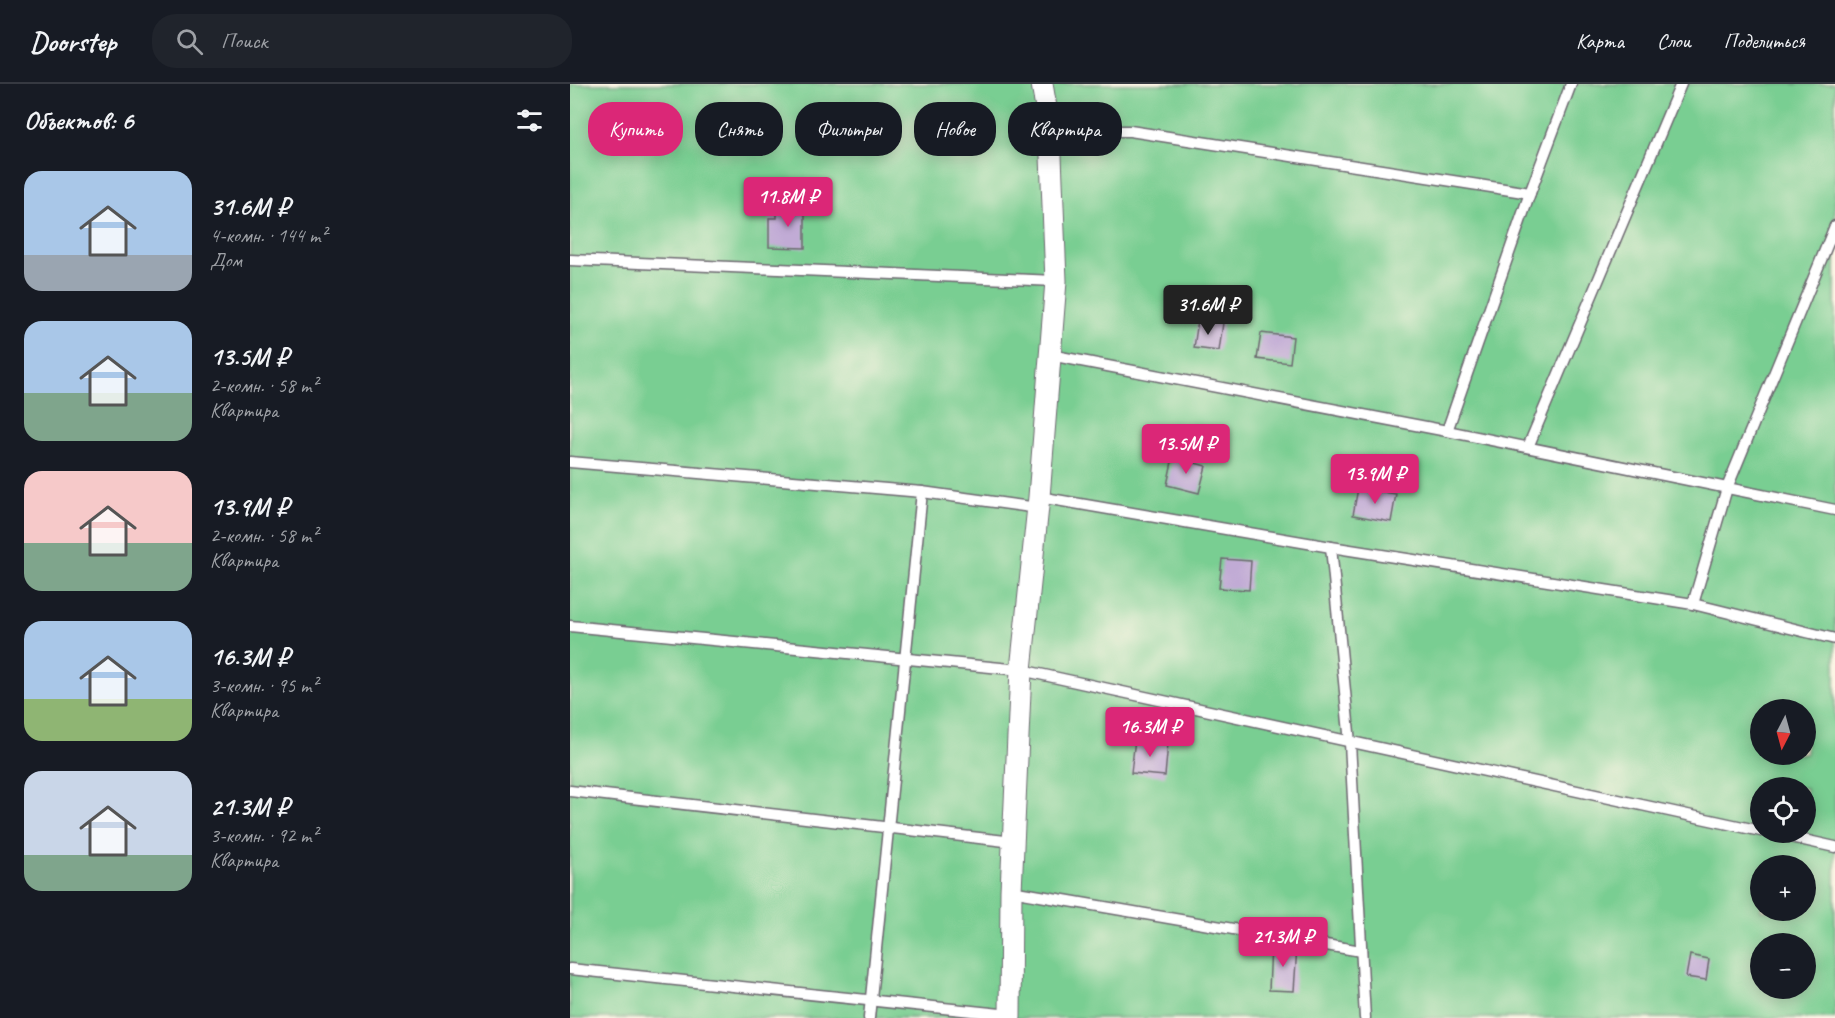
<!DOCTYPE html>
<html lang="ru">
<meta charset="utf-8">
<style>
:root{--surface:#171b24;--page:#20242c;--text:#f1f3f6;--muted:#9ea1a6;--line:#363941;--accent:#db2777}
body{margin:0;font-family:Caveat,sans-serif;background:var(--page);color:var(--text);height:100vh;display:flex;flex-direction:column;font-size:22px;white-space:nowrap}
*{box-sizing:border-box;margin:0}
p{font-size:20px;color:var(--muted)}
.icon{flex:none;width:33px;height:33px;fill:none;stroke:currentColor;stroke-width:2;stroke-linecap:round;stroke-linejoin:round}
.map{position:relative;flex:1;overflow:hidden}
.drawer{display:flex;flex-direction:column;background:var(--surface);width:570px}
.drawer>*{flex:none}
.banner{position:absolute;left:18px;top:18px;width:570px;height:54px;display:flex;gap:12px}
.needle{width:39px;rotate:186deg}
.controls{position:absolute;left:1180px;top:615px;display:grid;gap:12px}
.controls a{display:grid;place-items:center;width:66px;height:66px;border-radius:50%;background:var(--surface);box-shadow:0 3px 15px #0003;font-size:30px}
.price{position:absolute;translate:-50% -51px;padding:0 14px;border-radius:6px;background:var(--accent);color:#fff;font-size:20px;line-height:39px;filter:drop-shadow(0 2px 3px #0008)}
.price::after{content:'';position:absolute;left:50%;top:36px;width:18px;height:14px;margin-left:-9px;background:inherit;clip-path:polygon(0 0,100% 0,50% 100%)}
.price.on{background:#222;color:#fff}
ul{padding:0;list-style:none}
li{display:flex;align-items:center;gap:18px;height:150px;padding:0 24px}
li span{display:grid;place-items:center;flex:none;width:168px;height:120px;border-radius:18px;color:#555}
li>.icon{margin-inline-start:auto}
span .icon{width:72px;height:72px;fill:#fffc;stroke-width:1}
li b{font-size:26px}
h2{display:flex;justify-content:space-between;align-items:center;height:72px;padding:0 24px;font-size:26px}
.chip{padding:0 21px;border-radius:24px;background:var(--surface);box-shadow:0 3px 15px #0003;font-size:21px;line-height:54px}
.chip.on{background:var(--accent);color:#fff}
header{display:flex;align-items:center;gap:36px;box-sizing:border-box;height:84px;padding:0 30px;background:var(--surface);border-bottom:2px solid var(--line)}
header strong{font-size:28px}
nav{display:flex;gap:33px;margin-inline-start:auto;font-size:21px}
.search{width:420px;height:54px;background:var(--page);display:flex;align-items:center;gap:15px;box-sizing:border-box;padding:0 21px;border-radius:24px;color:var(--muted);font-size:22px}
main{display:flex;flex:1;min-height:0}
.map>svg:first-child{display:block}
.green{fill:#79ce92;stroke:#4e7866;stroke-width:1.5;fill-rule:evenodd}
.building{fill:#c1abd5}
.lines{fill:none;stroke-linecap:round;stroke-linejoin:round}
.lane-casing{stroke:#6d6870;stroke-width:13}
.street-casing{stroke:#6d6870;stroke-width:23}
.lane{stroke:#fff;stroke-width:10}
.street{stroke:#fff;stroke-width:21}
</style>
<header>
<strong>Doorstep</strong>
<div class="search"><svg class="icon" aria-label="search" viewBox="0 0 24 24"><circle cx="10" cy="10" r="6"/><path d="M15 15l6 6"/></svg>Поиск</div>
<nav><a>Карта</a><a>Слои</a><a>Поделиться</a></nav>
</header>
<main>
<section class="drawer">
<h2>Объектов: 6<svg class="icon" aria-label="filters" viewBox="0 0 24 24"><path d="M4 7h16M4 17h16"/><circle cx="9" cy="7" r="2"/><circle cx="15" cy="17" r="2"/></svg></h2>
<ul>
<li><span style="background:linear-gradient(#a9c7e8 70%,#9aa5b1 0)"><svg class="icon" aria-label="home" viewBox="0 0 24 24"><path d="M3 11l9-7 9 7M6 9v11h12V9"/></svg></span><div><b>31.6M ₽</b><p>4-комн. · 144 m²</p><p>Дом</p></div></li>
<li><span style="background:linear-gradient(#a9c7e8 60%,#7fa58c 0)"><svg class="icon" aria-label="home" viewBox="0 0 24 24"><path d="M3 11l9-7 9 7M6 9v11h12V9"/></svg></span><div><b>13.5M ₽</b><p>2-комн. · 58 m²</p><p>Квартира</p></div></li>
<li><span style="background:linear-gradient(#f6c9c9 60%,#7fa58c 0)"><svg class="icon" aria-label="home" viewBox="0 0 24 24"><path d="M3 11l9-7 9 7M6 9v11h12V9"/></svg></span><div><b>13.9M ₽</b><p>2-комн. · 58 m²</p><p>Квартира</p></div></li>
<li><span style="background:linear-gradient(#a9c7e8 65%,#8fb573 0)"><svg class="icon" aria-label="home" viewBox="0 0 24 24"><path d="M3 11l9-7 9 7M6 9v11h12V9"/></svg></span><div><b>16.3M ₽</b><p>3-комн. · 95 m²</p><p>Квартира</p></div></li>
<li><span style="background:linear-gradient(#c9d6e8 70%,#7fa58c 0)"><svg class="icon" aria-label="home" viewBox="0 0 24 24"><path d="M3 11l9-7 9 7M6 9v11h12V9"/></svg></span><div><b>21.3M ₽</b><p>3-комн. · 92 m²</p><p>Квартира</p></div></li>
</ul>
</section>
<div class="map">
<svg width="1265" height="934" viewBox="0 0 1265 934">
<rect width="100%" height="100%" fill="#fcf5e5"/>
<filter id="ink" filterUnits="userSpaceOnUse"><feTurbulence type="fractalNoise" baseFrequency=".0167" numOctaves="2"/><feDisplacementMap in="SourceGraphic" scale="12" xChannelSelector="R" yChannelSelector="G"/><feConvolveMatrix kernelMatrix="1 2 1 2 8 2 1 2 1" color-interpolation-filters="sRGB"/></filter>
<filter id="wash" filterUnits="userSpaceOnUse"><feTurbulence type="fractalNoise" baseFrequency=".008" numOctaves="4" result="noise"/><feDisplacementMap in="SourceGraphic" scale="24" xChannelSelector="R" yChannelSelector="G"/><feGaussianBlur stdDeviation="1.35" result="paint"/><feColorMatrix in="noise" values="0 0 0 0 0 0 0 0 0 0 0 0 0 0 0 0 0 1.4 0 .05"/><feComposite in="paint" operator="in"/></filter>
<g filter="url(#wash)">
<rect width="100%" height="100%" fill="#f7e9d1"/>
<path class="green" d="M0 0H1265V934H0ZM1191 626H1236V670H1191ZM1191 704H1236V748H1191ZM1191 782H1236V826H1191ZM1191 860H1236V904H1191Z"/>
<g id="blocks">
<g class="building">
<polygon points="207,123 235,123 235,164 199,163 199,134 207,134"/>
<polygon points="628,236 653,239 649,267 624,264"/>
<polygon points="691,249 723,253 720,279 687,275"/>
<polygon points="603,373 636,382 629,409 597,401"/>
<polygon points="788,404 826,410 821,438 783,431"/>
<polygon points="652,475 681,477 679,506 649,504"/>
<polygon points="565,655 598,659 595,692 561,689"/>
<polygon points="701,861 727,863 724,907 699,906"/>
<polygon points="1120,871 1139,875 1136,896 1116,893"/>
</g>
</g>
</g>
<g filter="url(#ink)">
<use href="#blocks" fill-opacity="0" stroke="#6d6870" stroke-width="1.5"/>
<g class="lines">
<g class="lane-casing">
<g id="lane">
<polyline points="480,47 560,47 960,109"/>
<polyline points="0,176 486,197"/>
<polyline points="480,271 877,347 1265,426"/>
<polyline points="877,347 960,109 1001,0"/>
<polyline points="958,363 1111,0"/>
<polyline points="0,378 352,408 468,424"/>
<polyline points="469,413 761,463 1123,520 1265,555"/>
<polyline points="761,463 780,659 795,934"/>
<polyline points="1123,520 1157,404 1265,142"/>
<polyline points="0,542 451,586 1191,747"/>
<polyline points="0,707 444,758"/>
<polyline points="1198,748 1265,763"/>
<polyline points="441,807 791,867"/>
<polyline points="0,885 440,931"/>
<polyline points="299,934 352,408"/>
</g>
</g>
<g class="street-casing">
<polyline id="street" points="440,934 441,807 451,586 469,413 486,197 480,47 472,0"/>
</g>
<use href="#lane" class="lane"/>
<use href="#street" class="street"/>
</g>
</g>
</svg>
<div class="controls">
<a><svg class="needle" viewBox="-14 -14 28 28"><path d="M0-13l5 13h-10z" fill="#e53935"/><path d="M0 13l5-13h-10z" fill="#9ea1a6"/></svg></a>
<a><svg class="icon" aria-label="locate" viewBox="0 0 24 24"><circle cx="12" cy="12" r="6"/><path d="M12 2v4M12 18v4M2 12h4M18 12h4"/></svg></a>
<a>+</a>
<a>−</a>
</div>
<b class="price" style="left:218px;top:144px">11.8M ₽</b>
<b class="price on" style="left:638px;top:252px">31.6M ₽</b>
<b class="price" style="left:616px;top:391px">13.5M ₽</b>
<b class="price" style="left:805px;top:421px">13.9M ₽</b>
<b class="price" style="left:580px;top:674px">16.3M ₽</b>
<b class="price" style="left:713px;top:884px">21.3M ₽</b>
<div class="banner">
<a class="chip on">Купить</a>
<a class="chip">Снять</a>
<a class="chip">Фильтры</a>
<a class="chip">Новое</a>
<a class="chip">Квартира</a>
</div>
</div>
</main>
